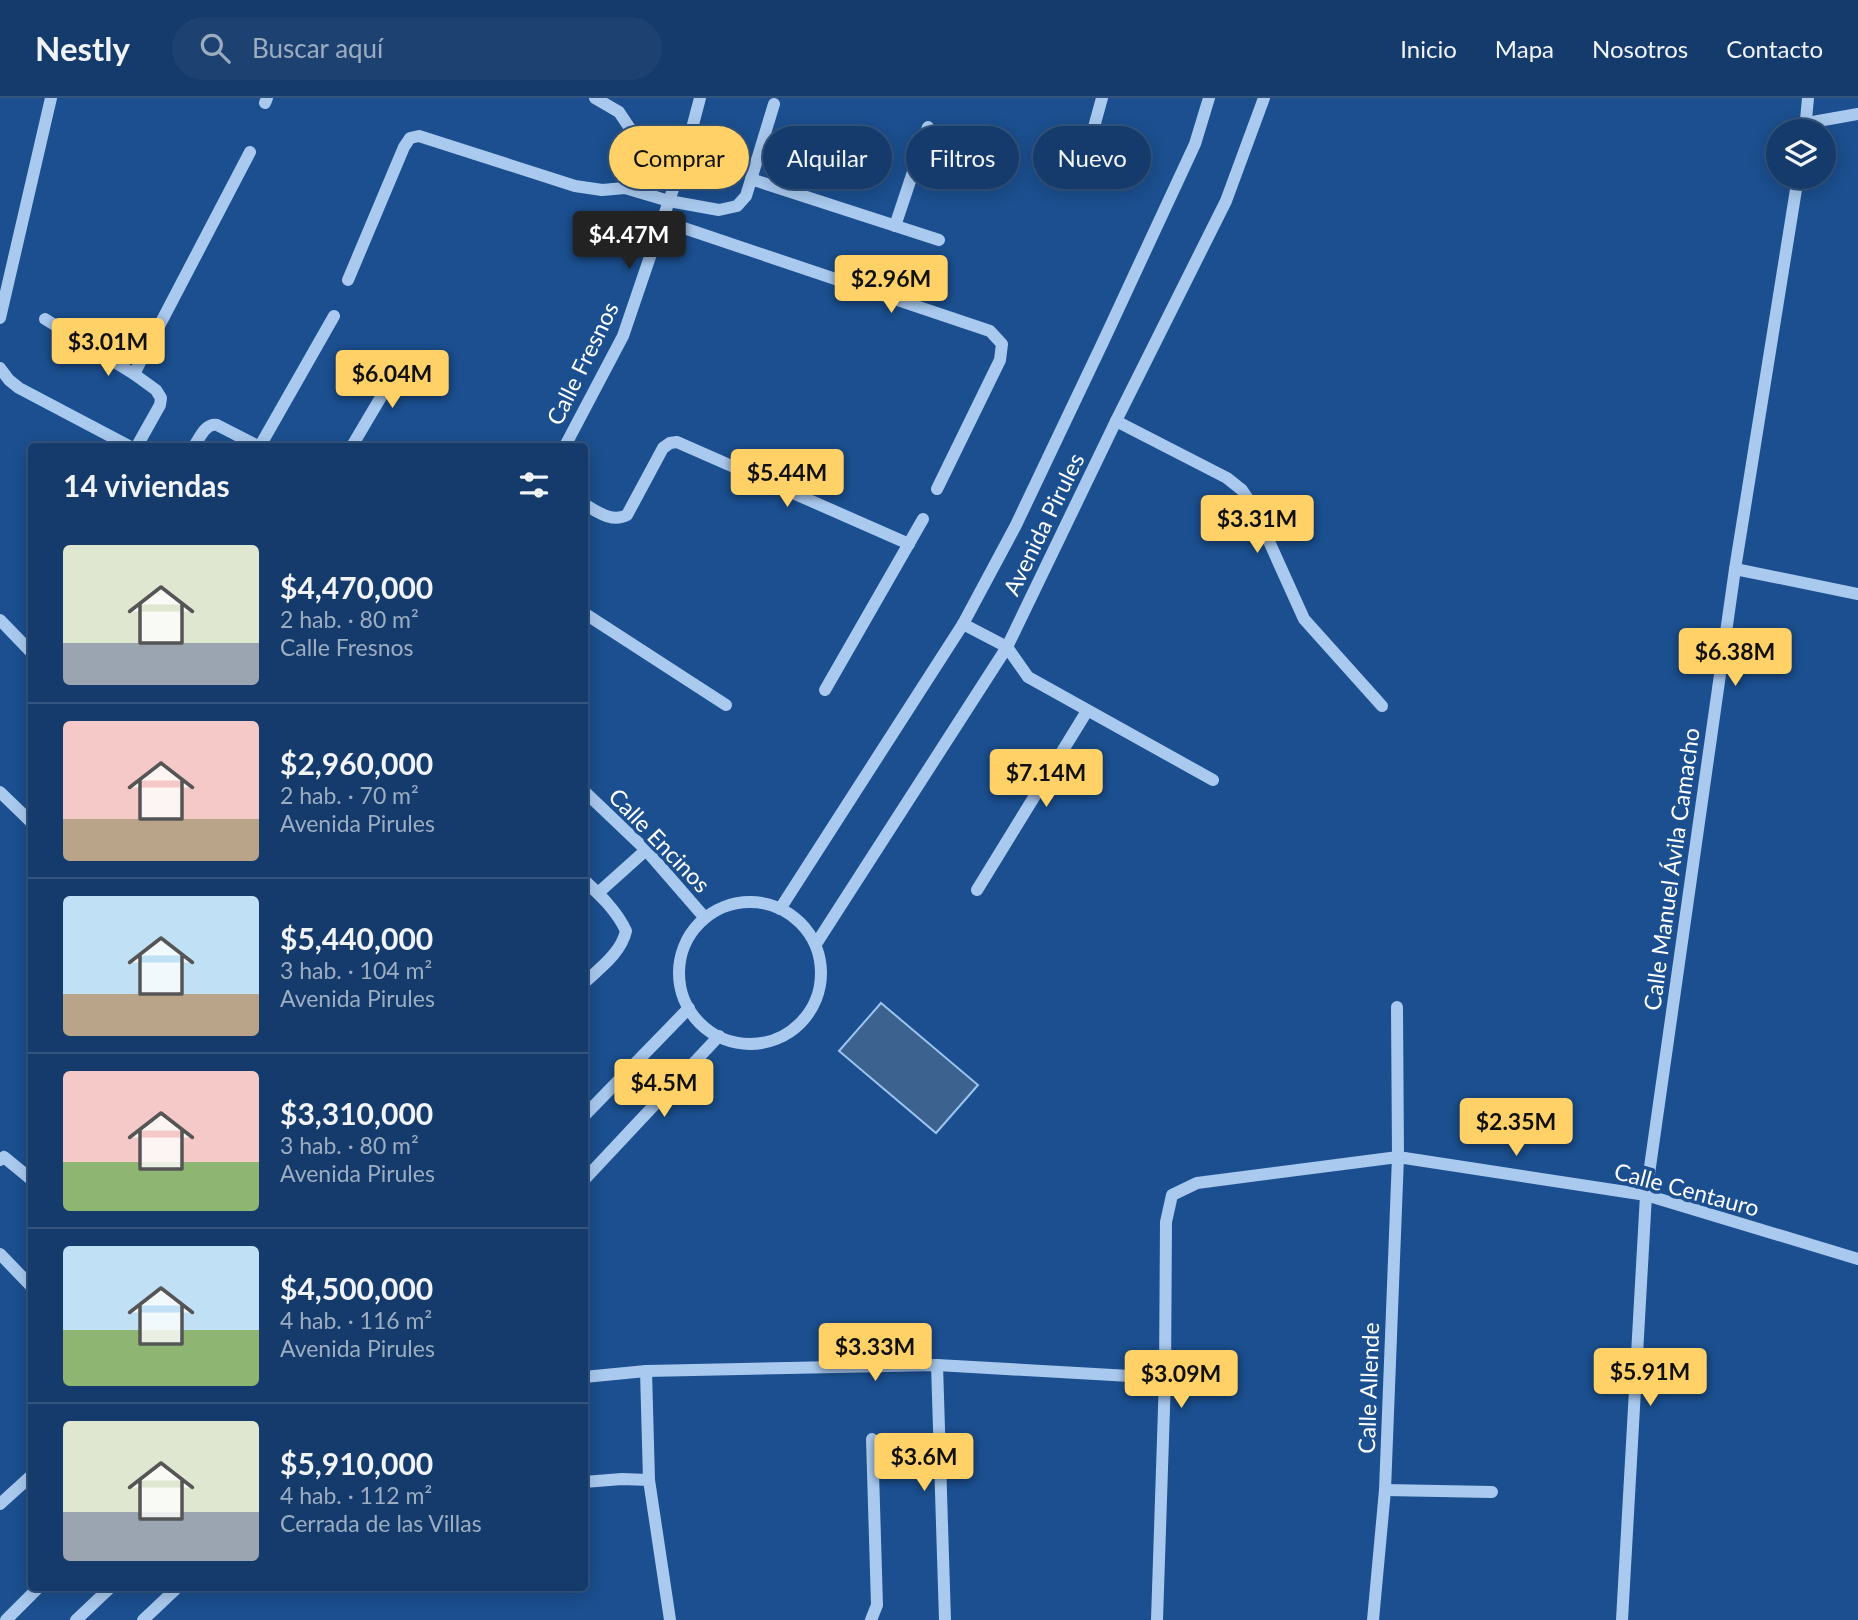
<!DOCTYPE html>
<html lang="es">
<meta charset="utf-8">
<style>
:root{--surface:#143b6b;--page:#1d4271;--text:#f1f3f6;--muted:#9dadc1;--line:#33557e;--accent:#ffd166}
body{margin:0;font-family:Lato,sans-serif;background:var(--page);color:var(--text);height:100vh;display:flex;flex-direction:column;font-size:26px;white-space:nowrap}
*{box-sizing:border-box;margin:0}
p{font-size:23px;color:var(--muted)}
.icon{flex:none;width:38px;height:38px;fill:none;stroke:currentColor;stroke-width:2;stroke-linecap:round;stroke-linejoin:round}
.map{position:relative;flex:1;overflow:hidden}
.details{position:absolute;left:28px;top:345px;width:560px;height:1148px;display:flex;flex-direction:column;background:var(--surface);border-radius:7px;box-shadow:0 4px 18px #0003,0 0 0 2px var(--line)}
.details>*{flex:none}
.top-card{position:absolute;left:609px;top:28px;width:665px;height:63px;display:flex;gap:14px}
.fabs{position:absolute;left:1766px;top:21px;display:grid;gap:14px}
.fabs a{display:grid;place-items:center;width:70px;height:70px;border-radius:50%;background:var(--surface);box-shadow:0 4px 18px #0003,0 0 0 2px var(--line);font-size:35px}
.price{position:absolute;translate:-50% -60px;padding:0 16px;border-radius:7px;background:var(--accent);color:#111;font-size:23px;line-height:46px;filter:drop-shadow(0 2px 4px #0008)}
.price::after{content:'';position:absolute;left:50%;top:42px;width:21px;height:16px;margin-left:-10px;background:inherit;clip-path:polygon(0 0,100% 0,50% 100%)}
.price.current{background:#222;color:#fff}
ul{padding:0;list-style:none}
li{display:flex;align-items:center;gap:21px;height:175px;padding:0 35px}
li+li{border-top:2px solid var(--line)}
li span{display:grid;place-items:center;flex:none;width:196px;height:140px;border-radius:7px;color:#555}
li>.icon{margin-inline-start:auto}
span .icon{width:84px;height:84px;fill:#fffc;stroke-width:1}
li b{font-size:30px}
h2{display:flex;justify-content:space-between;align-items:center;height:84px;padding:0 35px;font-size:30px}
.pill{padding:0 24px;border-radius:32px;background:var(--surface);box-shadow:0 4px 18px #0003,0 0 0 2px var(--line);font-size:24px;line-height:63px}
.pill.current{background:var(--accent);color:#111}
header{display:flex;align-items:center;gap:42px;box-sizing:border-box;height:98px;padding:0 35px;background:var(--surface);border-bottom:2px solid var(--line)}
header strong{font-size:33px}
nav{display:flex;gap:38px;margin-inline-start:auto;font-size:24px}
.search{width:490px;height:63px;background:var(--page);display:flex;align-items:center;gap:18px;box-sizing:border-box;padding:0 24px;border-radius:38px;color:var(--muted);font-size:26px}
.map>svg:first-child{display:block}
.water{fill:#3c6290;stroke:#9cc4f0;stroke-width:2}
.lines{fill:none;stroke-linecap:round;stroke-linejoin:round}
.minor{stroke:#a9c9ee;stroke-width:12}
.labels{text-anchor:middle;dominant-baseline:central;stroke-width:7;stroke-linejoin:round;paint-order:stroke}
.street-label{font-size:23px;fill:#fff;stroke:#1b4f8f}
</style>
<header>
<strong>Nestly</strong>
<div class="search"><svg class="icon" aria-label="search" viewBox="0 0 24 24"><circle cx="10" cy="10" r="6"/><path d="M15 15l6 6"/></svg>Buscar aquí</div>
<nav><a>Inicio</a><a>Mapa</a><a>Nosotros</a><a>Contacto</a></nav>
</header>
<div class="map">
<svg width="1858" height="1522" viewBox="0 0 1858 1522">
<rect width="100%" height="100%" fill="#1b4f8f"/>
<polygon class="water" points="881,905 978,987 936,1035 839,953"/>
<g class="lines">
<g class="minor">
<polyline points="595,0 619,14 631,32 648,41 686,53"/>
<polyline points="265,5 267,0"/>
<polyline points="1807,25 1858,16"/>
<polyline points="1094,29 1102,0"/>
<polyline points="1805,33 1808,0"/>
<polyline points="751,81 939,142"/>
<polyline points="663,123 990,233 1002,246 1000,262 937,391"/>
<polyline points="895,128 928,29"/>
<polyline points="348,182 404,49 410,40 419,38 575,88 602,92 625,90 669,103 719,112 737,108 746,98 774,6"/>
<polyline points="0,220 51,0"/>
<polyline points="45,221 134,276 156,292 161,300 160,307 137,348"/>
<polyline points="0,270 9,282 19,290 129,348"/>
<polyline points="134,276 250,54"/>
<polyline points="1116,323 1227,380 1242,392 1254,410 1304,521 1382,608"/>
<path d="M194 348C200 340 205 325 217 327L258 348"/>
<polyline points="260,348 334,218"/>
<polyline points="352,348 404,260"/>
<polyline points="565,348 623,238 686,53 700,0"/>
<path d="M584 406C598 414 612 425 627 417L663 350 670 345 677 344 909 446"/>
<polyline points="1735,471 1858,496"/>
<polyline points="584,515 726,607"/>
<polyline points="0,522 32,555"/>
<polyline points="963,526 1007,549 1028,579 1213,682"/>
<polyline points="825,592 923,421"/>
<polyline points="584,693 646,752 705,820"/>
<polyline points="0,694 32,725"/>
<path d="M584 782C600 797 617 813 626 833 621 855 600 870 584 885"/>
<polyline points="977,792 1087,613"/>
<polyline points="598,795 646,752"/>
<circle cx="750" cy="875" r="71"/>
<polyline points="780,811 963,526 1016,427 1103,244 1195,46 1209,0"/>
<polyline points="816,846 1007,549 1116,323 1226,103 1264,0"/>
<polyline points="584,1018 689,910"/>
<polyline points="0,1062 4,1059 32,1082"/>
<polyline points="584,1082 719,938"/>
<polyline points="0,1156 32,1189"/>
<polyline points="937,1267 945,1522"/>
<polyline points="646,1273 649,1382 670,1522"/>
<polyline points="584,1279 646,1273 937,1267 1165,1280"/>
<polyline points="584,1384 622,1381 649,1382"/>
<polyline points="1385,1392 1492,1394"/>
<polyline points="0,1406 32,1377"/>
<polyline points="6,1522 39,1489"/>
<polyline points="76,1522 111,1489"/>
<polyline points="143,1522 178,1489"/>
<polyline points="871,1522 877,1507 872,1341"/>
<polyline points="1157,1522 1165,1280 1166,1124 1172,1097 1197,1085 1398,1059 1646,1097 1858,1161"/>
<polyline points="1373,1522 1385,1392 1398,1059 1397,909"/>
<polyline points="1622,1522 1646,1097 1735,471 1798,79"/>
</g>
</g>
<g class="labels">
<g class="street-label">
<text transform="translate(582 265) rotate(-64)">Calle Fresnos</text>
<text transform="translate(1043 426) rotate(-64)">Avenida Pirules</text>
<text transform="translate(660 742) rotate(46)">Calle Encinos</text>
<text transform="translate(1671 771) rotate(-82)">Calle Manuel Ávila Camacho</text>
<text transform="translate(1687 1091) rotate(15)">Calle Centauro</text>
<text transform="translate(1368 1290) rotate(-88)">Calle Allende</text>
</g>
</g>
</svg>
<div class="fabs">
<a><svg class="icon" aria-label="layers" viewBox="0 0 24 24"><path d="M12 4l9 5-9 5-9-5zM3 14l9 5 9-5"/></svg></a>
</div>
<b class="price current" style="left:629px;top:173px">$4.47M</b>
<b class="price" style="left:891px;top:217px">$2.96M</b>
<b class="price" style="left:108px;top:280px">$3.01M</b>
<b class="price" style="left:392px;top:312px">$6.04M</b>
<b class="price" style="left:787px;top:411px">$5.44M</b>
<b class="price" style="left:1257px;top:457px">$3.31M</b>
<b class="price" style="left:1735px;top:590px">$6.38M</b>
<b class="price" style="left:1046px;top:711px">$7.14M</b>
<b class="price" style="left:664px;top:1021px">$4.5M</b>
<b class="price" style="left:1516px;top:1060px">$2.35M</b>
<b class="price" style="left:875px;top:1285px">$3.33M</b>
<b class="price" style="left:1650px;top:1310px">$5.91M</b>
<b class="price" style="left:1181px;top:1312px">$3.09M</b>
<b class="price" style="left:924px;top:1395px">$3.6M</b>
<div class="top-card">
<a class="pill current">Comprar</a>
<a class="pill">Alquilar</a>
<a class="pill">Filtros</a>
<a class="pill">Nuevo</a>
</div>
<section class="details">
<h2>14 viviendas<svg class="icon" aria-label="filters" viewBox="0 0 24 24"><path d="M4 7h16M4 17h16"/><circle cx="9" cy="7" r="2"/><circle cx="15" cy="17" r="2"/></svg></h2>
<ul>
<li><span style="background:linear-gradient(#dfe7d0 70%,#9aa5b1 0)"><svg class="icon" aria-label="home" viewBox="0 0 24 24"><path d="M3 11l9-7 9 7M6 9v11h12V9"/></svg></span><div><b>$4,470,000</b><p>2 hab. · 80 m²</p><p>Calle Fresnos</p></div></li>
<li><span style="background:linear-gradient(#f6c9c9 70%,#b9a48a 0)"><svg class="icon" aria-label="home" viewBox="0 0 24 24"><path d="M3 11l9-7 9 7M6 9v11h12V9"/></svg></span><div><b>$2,960,000</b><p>2 hab. · 70 m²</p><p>Avenida Pirules</p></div></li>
<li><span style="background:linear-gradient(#bfe0f5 70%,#b9a48a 0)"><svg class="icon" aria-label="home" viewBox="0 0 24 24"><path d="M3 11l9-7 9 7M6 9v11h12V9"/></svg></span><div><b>$5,440,000</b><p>3 hab. · 104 m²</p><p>Avenida Pirules</p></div></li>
<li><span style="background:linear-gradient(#f6c9c9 65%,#8fb573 0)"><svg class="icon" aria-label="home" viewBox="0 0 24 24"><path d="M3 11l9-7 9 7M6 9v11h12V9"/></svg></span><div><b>$3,310,000</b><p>3 hab. · 80 m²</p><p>Avenida Pirules</p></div></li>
<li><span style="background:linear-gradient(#bfe0f5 60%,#8fb573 0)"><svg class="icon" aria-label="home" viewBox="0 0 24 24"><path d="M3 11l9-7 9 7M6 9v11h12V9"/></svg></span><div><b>$4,500,000</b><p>4 hab. · 116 m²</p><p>Avenida Pirules</p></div></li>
<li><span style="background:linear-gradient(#dfe7d0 65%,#9aa5b1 0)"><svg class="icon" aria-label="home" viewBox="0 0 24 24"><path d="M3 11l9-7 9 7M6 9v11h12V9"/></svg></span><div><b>$5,910,000</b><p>4 hab. · 112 m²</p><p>Cerrada de las Villas</p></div></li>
</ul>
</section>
</div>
